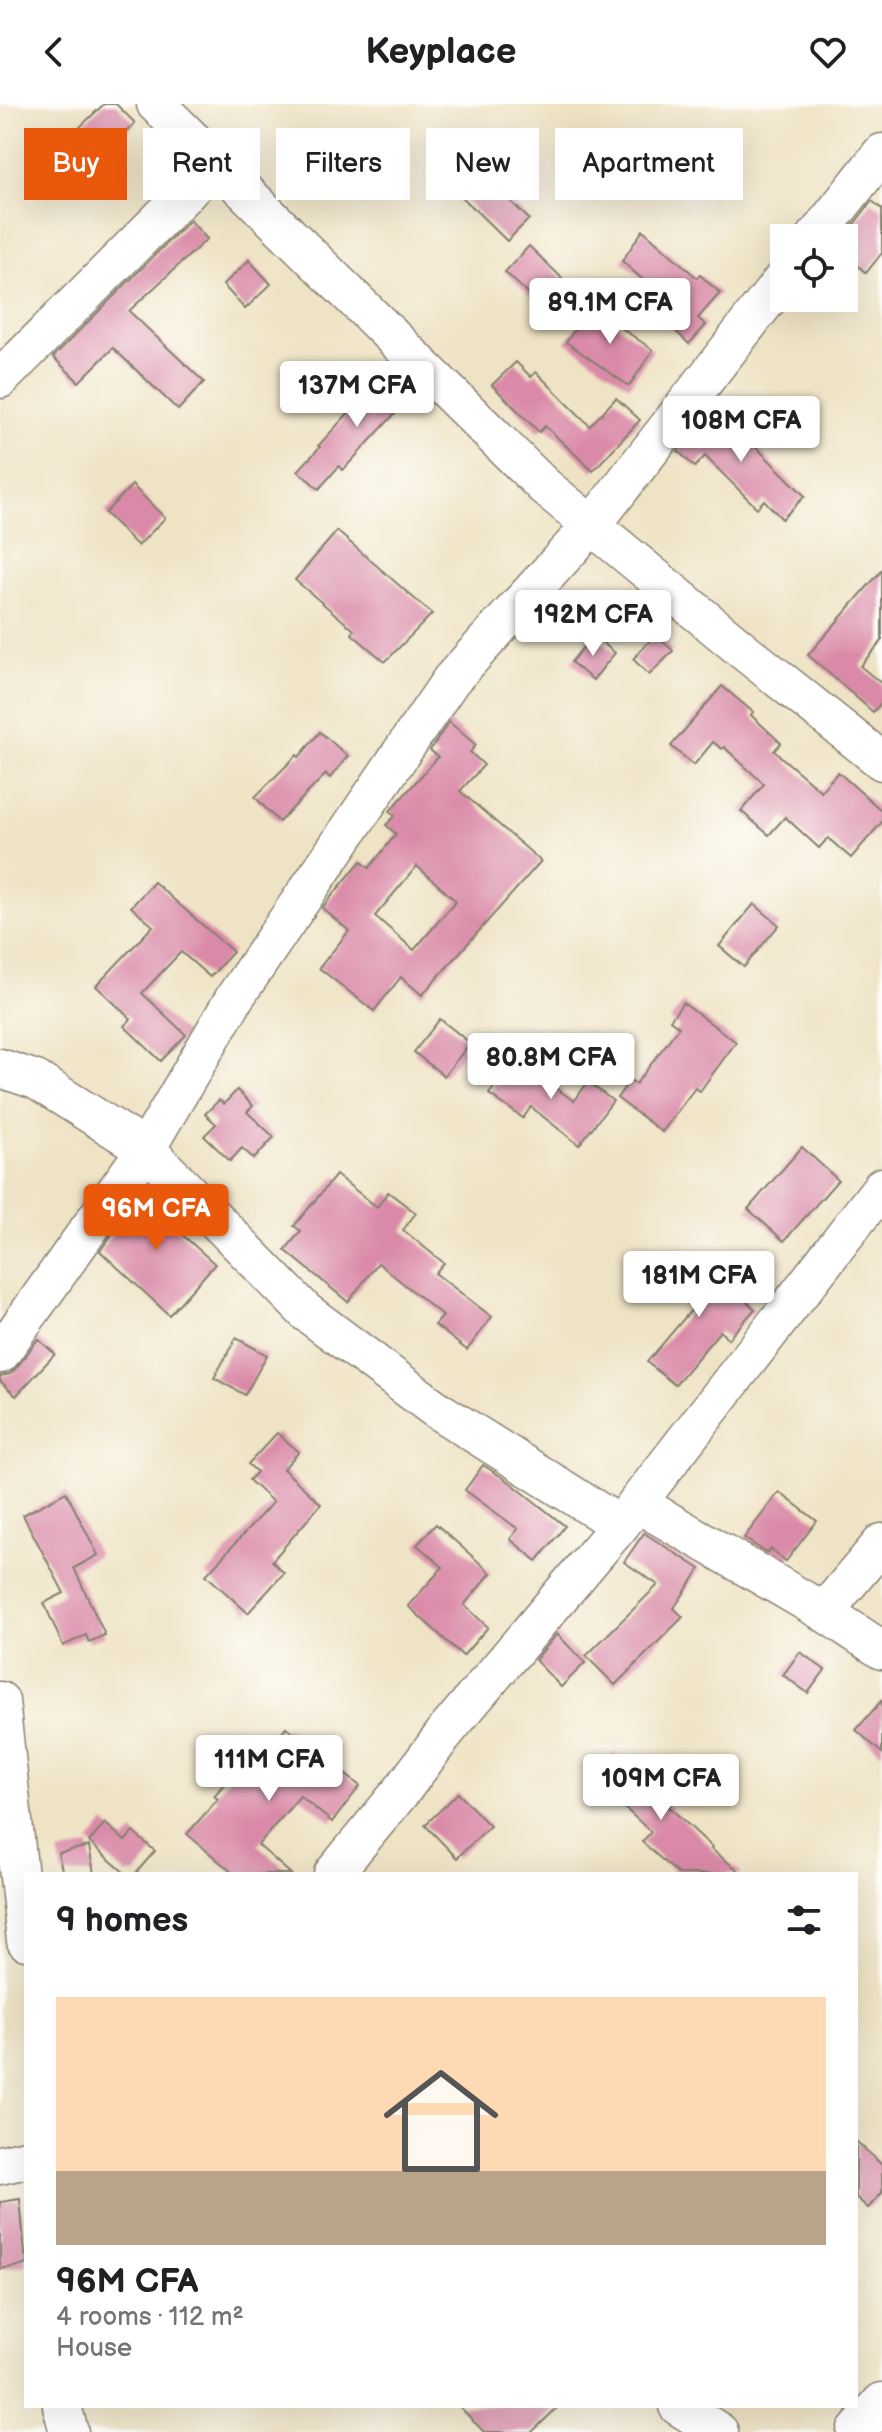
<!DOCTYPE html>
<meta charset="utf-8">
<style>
:root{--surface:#fff;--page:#f6f6f6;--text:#202124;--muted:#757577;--accent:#ea580c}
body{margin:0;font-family:"Balsamiq Sans",sans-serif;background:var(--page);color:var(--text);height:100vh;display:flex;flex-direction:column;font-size:30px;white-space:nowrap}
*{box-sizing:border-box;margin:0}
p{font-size:26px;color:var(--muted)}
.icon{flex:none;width:44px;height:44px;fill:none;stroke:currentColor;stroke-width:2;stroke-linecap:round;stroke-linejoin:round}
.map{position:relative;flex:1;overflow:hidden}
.drawer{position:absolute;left:24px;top:1768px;width:834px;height:536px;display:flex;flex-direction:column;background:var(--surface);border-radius:0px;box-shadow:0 8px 32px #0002}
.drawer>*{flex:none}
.top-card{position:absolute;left:24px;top:24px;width:834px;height:72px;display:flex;gap:16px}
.controls{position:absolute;left:770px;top:120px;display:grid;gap:16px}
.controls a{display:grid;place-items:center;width:88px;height:88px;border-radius:0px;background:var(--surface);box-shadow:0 8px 32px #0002;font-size:40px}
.price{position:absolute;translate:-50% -68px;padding:0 18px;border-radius:8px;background:#fff;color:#222;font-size:26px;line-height:52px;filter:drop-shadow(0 2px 4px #0008)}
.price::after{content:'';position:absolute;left:50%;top:48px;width:24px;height:18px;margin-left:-12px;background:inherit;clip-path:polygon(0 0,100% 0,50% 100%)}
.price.active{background:var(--accent);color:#fff}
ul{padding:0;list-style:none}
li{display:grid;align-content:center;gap:16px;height:424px;padding:0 32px}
li span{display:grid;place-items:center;height:248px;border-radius:0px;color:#555}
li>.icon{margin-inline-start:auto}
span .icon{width:144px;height:144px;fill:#fffc;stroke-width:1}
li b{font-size:34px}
h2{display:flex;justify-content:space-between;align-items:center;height:96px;padding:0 32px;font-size:34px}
.tag{padding:0 28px;border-radius:0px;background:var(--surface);box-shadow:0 8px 32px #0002;font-size:28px;line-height:72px}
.tag.active{background:var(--accent);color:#fff}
header{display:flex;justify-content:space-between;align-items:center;height:104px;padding:0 32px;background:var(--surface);font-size:36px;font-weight:700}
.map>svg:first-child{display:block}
.building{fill:#da8aa8;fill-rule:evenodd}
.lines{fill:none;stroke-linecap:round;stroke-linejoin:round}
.minor-casing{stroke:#868070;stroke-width:41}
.minor{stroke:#fff;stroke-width:38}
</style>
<header><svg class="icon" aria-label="back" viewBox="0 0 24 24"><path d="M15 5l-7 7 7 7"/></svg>Keyplace<svg class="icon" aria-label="heart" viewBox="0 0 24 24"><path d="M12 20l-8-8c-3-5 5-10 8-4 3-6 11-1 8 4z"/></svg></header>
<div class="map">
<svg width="882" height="2328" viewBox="0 0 882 2328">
<rect width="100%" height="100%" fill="#fdfcf7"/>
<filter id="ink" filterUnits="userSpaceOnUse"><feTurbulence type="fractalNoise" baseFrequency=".0125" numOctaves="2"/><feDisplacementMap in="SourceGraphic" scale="16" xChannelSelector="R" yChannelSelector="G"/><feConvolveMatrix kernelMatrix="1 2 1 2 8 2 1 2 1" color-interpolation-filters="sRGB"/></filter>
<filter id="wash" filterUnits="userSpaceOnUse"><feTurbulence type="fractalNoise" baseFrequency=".006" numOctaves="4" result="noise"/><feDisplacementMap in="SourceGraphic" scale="32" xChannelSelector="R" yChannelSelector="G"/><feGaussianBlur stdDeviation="1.8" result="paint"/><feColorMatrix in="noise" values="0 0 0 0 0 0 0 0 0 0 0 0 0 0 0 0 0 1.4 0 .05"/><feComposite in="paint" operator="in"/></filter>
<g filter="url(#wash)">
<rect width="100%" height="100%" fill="#efe3c5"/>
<g id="blocks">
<g class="building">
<polygon points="104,0 116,0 135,19 105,48 80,23"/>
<polygon points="324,32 340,48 300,85 285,68"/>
<polygon points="673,53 691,71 677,85 658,69"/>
<polygon points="480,68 529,115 507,137 459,90"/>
<polygon points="872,97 882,105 882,149 866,169 858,162 844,179 844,133"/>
<polygon points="190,116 207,135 129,207 204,278 178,306 113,244 79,278 53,253"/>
<polygon points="643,126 697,174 700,171 720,189 698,214 706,221 689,240 662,214 673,203 622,157"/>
<polygon points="529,142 562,174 538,199 505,168"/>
<polygon points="249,156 271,180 245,205 223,181"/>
<polygon points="591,203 653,246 629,282 566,238"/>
<polygon points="516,258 531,273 536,268 590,322 616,294 640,316 593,367 545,322 539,328 492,281"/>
<polygon points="388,266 413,290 343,366 339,362 319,385 298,367 320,343 318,342"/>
<polygon points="712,303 739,326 805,392 782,415 764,396 757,404 705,352 695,363 678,347"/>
<polygon points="132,381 165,414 138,442 105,409"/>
<polygon points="337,427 432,510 385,558 352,530 354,526 295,476"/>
<polygon points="882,466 882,537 860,562 882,580 882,598 873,608 808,551"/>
<polygon points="656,530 673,547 649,571 633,555"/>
<polygon points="593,531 615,549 593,576 571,558"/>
<polygon points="722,582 753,608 751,611 781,639 774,647 821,687 838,668 882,707 882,718 851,754 828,734 819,744 785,713 769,731 741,707 764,680 724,643 722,645 713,638 694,661 671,642"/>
<path d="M449 618 476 641 470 648 484 661 460 687 541 757 422 891 401 873 374 907 319 864 349 827 322 804 361 757 369 764 396 730 386 721 395 712 390 707 438 653 430 646ZM417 762 456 797 414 846 375 812Z"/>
<polygon points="320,628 348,652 330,674 326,670 279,718 255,693 297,651 299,653"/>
<polygon points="154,778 233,848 210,873 181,848 142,889 186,931 161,957 124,922 131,915 96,882 153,822 131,803"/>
<polygon points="754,800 779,821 744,863 719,842"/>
<polygon points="683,899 736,938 700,987 695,984 662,1028 617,994 630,976 636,980 679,923 670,916"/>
<polygon points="440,915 470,939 444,972 414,948"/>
<polygon points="514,954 574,997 588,978 613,997 579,1041 531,1003 523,1014 489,990"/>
<polygon points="237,986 253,1002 247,1008 274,1033 254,1055 242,1044 230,1057 204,1032 216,1020 205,1010 219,996 224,1000"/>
<polygon points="802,1043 838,1076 784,1137 748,1105"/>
<polygon points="336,1071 377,1103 388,1088 416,1109 403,1126 444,1159 435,1169 492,1213 467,1246 435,1221 443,1212 378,1159 348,1198 285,1146 301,1127 294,1122"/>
<polygon points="152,1082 178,1109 168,1118 215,1160 169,1211 100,1147 136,1097"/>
<polygon points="695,1151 755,1205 728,1235 720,1227 675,1281 647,1258 693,1204 668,1182"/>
<polygon points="236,1234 267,1251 245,1291 214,1274"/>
<polygon points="38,1235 55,1250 16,1292 0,1277 0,1272 10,1270 17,1263"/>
<polygon points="277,1329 299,1348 283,1365 321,1400 272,1457 284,1469 248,1509 206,1471 273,1398 249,1376 257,1368 248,1360"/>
<polygon points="483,1361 511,1379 565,1422 537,1457 510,1435 518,1425 465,1386"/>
<polygon points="66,1388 98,1451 74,1464 105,1531 89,1538 86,1531 63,1542 44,1499 64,1489 23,1411"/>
<polygon points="779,1388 817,1417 786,1457 771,1445 767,1449 744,1434"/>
<polygon points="436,1420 491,1469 464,1501 488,1523 463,1552 408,1502 443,1463 417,1441"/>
<polygon points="644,1429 700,1465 674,1504 683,1513 615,1581 586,1552 658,1481 624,1458"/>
<polygon points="557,1530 585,1559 561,1583 535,1556"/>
<polygon points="800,1548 825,1566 808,1589 783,1571"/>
<polygon points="882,1596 882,1649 856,1626"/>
<polygon points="286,1623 360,1682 332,1718 300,1692 258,1741 291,1770 234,1770 187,1730 218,1695 214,1692 238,1663 247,1671"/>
<polygon points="615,1649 669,1697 666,1700 712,1743 711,1745 743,1770 678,1770 642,1738 651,1728 592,1674"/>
<polygon points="458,1689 490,1722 457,1754 425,1721"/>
<polygon points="105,1719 125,1737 133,1728 155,1747 135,1770 126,1770 89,1738"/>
<polygon points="89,1742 94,1770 63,1770 58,1749"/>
<polygon points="856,2037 882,2061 882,2089 868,2104 856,2093"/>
<polygon points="20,2095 26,2161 0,2165 0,2098"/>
<polygon points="459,2302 559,2302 532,2328 484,2328"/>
</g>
</g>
</g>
<g filter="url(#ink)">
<use href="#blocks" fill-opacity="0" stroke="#868070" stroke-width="2"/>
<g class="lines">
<g class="minor-casing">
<g id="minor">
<polyline points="156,0 544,382 744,547 882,657"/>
<polyline points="815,134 882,49"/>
<polyline points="0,275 216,59"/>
<polyline points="0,964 36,976 146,1045 306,1208 437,1306 620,1421"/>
<polyline points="0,1250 146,1045 235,893 451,576 592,421 784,174"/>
<polyline points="637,1399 824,1508 882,1546"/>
<polyline points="824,1508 882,1439"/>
<polyline points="0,1597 26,1837"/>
<polyline points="333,1770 403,1685 447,1626 620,1421 882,1083"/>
<polyline points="0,2061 26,2055"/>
<polyline points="62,2302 69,2328"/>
<polyline points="678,2302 719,2328"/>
<polyline points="856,2328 882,2298"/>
</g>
</g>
<use href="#minor" class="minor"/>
</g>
</g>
</svg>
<div class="controls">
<a><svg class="icon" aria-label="locate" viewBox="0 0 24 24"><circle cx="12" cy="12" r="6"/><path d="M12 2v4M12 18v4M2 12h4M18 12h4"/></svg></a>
</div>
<b class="price" style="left:610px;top:242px">89.1M CFA</b>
<b class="price" style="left:357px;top:325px">137M CFA</b>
<b class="price" style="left:741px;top:360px">108M CFA</b>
<b class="price" style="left:593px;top:554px">192M CFA</b>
<b class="price" style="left:551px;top:997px">80.8M CFA</b>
<b class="price active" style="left:156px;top:1148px">96M CFA</b>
<b class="price" style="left:699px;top:1215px">181M CFA</b>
<b class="price" style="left:269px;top:1699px">111M CFA</b>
<b class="price" style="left:661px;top:1718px">109M CFA</b>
<div class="top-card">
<a class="tag active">Buy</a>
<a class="tag">Rent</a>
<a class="tag">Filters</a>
<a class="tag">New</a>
<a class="tag">Apartment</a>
</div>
<section class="drawer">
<h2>9 homes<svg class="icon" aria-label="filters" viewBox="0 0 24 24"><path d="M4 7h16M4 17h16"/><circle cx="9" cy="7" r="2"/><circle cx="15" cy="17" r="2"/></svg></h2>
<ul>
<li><span style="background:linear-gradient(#ffd9b3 70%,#b9a48a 0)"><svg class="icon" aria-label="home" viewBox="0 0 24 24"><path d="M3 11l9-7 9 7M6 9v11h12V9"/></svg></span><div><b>96M CFA</b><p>4 rooms · 112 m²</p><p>House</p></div></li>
</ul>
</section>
</div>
